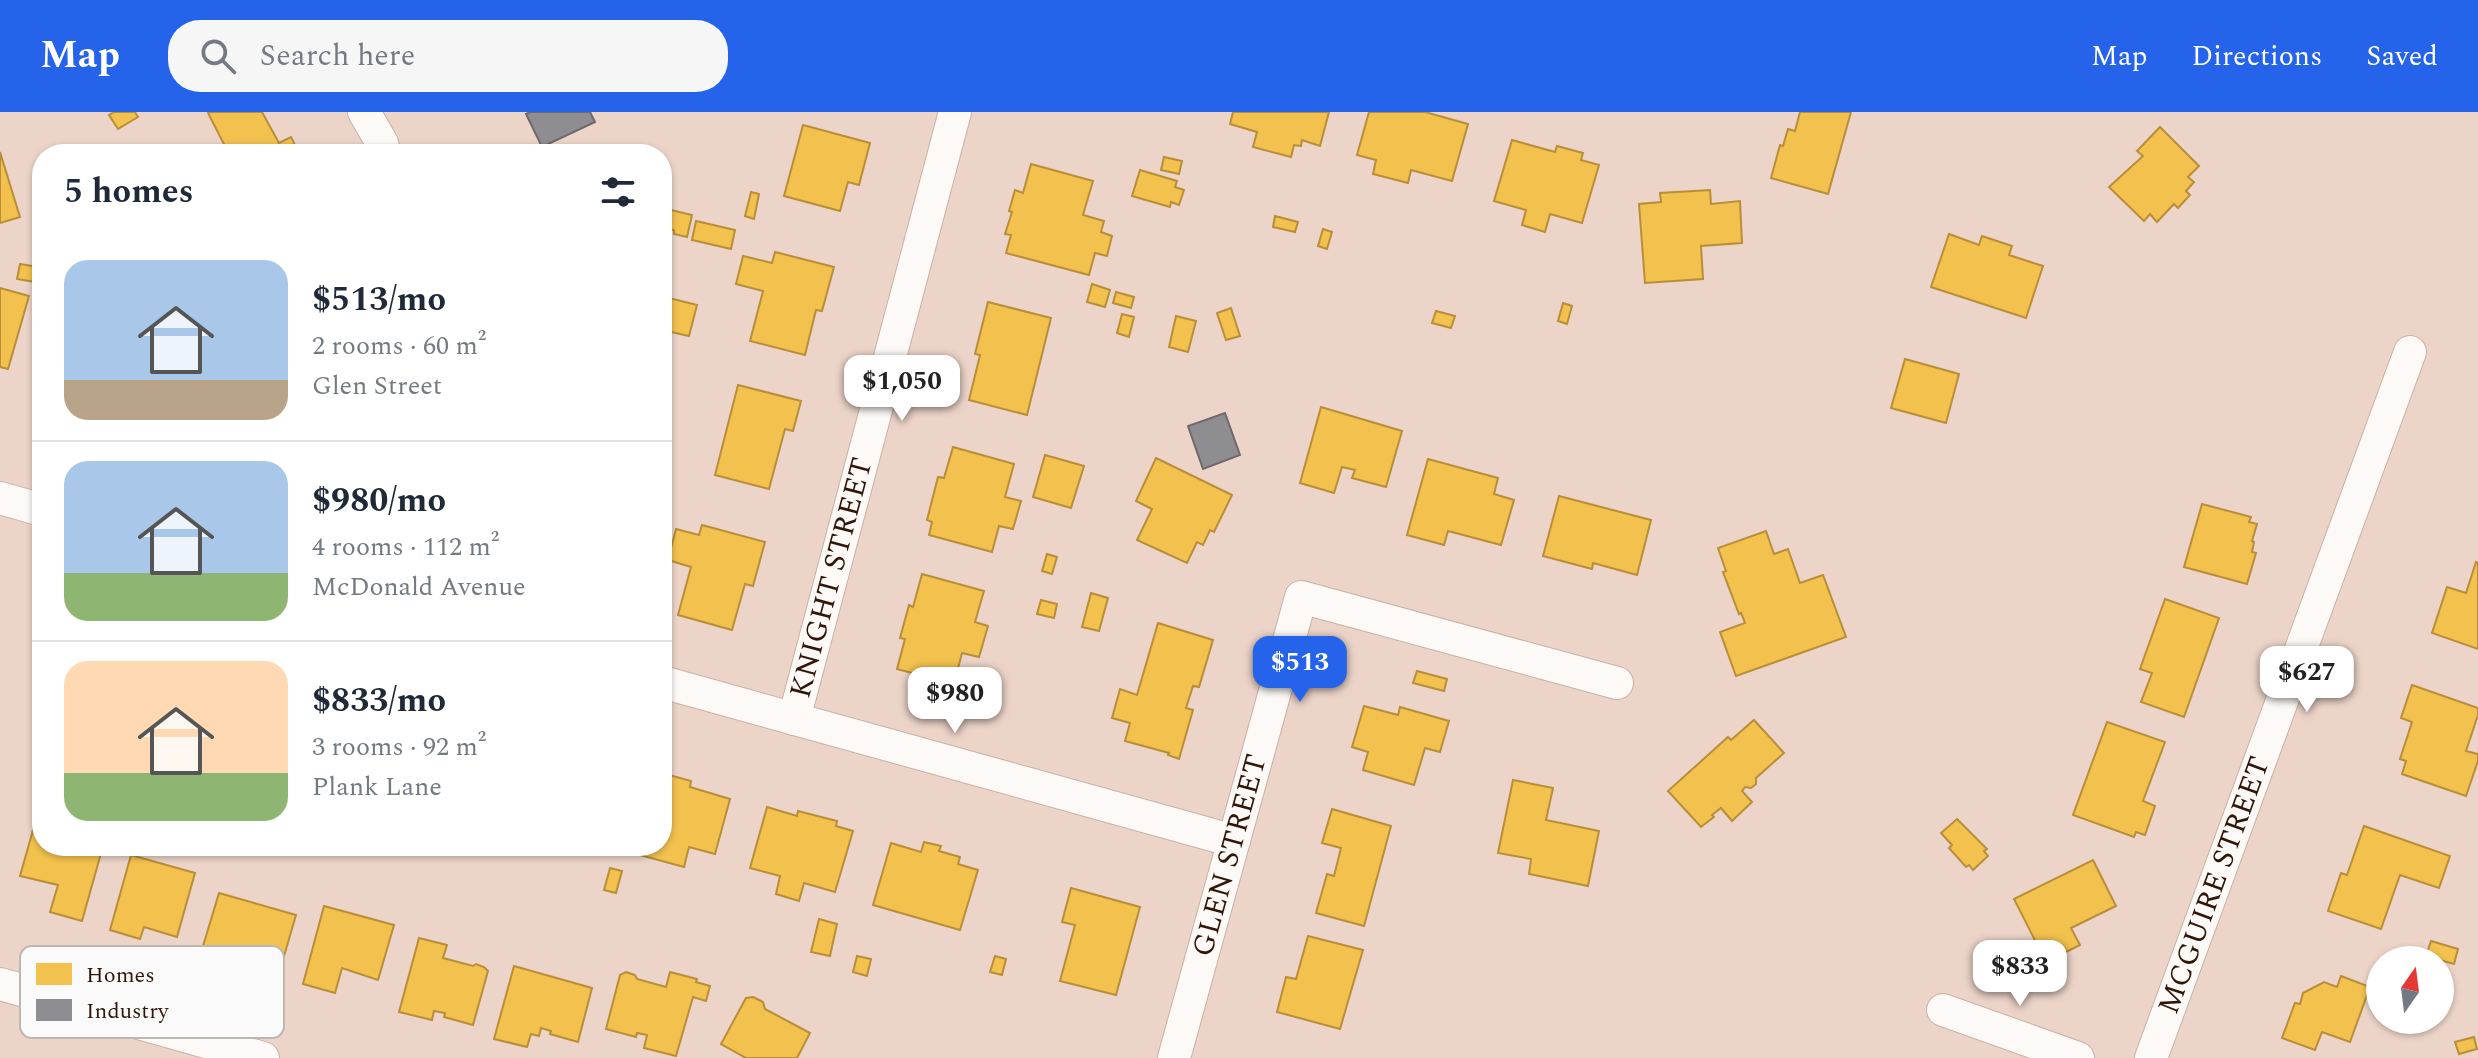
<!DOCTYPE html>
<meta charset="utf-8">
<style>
:root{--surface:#fff;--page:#f6f6f7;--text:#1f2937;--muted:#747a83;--line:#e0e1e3;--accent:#2563eb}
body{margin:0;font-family:Spectral,serif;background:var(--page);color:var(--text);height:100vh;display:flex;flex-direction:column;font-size:30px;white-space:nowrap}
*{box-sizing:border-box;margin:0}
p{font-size:26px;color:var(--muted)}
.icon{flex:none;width:44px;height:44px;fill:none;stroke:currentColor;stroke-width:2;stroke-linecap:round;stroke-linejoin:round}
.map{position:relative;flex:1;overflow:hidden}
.sheet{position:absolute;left:32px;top:32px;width:640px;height:712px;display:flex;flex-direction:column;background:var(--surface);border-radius:32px;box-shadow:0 2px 6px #0004}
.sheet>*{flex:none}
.needle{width:52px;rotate:14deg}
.buttons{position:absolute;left:2366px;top:834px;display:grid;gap:16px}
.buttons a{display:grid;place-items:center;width:88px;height:88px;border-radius:50%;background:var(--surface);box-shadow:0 2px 6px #0004;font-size:40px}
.price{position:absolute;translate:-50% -68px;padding:0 18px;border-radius:16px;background:#fff;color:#222;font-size:26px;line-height:52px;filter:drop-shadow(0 2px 4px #0008)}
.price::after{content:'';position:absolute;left:50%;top:48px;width:24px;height:18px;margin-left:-12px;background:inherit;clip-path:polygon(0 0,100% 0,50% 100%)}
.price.on{background:var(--accent);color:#fff}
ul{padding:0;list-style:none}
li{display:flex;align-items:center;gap:24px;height:200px;padding:0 32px}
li+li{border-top:2px solid var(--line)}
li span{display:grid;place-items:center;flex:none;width:224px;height:160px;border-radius:24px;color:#555}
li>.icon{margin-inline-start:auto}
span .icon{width:96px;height:96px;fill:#fffc;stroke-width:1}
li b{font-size:34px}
h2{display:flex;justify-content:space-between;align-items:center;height:96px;padding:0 32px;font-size:34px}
header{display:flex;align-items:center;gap:48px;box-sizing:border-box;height:112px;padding:0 40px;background:var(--accent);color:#fff}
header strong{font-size:38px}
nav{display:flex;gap:44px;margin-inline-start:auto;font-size:28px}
.search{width:560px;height:72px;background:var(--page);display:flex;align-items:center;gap:20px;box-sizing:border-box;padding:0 28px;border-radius:32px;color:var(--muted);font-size:30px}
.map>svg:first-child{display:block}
.homes{fill:#f2c14e;stroke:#b88e39;stroke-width:2}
.industry{fill:#8d8d92;stroke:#716969;stroke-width:2}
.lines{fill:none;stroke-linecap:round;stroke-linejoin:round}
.minor-casing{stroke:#c9b1a5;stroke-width:34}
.minor{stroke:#fcf9f7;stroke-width:32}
.labels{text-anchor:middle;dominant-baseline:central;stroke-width:8;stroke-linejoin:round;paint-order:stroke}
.street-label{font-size:30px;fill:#301608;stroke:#fafafa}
.key{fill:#fafafa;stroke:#bdb6b1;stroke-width:2}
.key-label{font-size:22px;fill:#301608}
</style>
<header>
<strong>Map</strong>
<div class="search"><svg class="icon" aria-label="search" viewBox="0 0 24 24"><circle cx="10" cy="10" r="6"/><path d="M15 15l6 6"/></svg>Search here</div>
<nav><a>Map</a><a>Directions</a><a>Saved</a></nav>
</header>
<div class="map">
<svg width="2478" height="946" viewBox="0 0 2478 946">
<rect width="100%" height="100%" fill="#ecd4c8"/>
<g class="homes">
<polygon points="114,0 135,0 138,5 118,17 109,3"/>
<polygon points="210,0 262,0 279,31 291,25 299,41 229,42 208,1"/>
<polygon points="1233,0 1329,0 1320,34 1302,28 1301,34 1294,33 1291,45 1253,35 1257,20 1230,12"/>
<polygon points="1369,0 1425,0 1468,12 1452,69 1411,58 1408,71 1373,62 1376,48 1357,43"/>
<polygon points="1800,0 1851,0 1828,82 1771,66 1780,33 1783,34 1788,17 1795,19"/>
<polygon points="803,13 870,31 859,73 848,70 840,99 784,84"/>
<polygon points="2160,15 2199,54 2188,65 2194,70 2186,79 2190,83 2178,96 2174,92 2157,110 2150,102 2144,109 2109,75 2143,44 2137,39"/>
<polygon points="1512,28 1555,40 1557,34 1583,41 1581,48 1599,53 1582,111 1550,102 1545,120 1522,113 1526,98 1494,89"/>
<polygon points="0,40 20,105 0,111"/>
<polygon points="1164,45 1182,49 1179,62 1161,58"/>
<polygon points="1031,52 1093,69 1083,103 1104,109 1101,120 1112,124 1107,144 1095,141 1089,163 1006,141 1011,123 1005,122 1012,100 1009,99 1015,78 1023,81"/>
<polygon points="1140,58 1177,69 1175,75 1184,78 1179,93 1171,90 1170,95 1132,84"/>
<polygon points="1710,78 1711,92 1740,89 1742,131 1701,134 1703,167 1645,171 1639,92 1661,90 1660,81"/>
<polygon points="751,80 759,82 754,107 745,104"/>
<polygon points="671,98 692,103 687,125 674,122 674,118 667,117"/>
<polygon points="1275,104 1298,110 1295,120 1273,115"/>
<polygon points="696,109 735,118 731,137 692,128"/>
<polygon points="1323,117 1332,120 1327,137 1318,134"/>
<polygon points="1949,122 1979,133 1982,124 2012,134 2009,143 2043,154 2026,206 1931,175"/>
<polygon points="775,140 834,155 822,199 816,198 805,243 750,229 763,179 736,172 743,144 772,151"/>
<polygon points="20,152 38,155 35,170 17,167"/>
<polygon points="1092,172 1110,178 1105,195 1087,190"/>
<polygon points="0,176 29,184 8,257 0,255"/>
<polygon points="1116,180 1134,185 1131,196 1113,191"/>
<polygon points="665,185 697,193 689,224 662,218 662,199"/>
<polygon points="988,190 1051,206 1027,303 969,288 980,243 975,242"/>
<polygon points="1563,191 1572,194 1567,212 1558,209"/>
<polygon points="1231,196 1240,224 1226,228 1217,201"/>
<polygon points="1436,199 1455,204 1451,216 1432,211"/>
<polygon points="1122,202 1134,205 1129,225 1117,221"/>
<polygon points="1176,204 1196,209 1188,240 1169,235"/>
<polygon points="1905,247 1959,262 1946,311 1891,296"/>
<polygon points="738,273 801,289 793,319 785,317 769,377 715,363"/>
<polygon points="1321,295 1402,319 1386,375 1352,366 1355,358 1342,355 1334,381 1300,371"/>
<polygon points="953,335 1014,352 1005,385 1021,389 1013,417 999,414 992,440 929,423 932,410 927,408 938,365 944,366"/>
<polygon points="1045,343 1084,354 1071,396 1033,385"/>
<polygon points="1156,346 1232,383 1214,420 1210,418 1203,433 1197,430 1187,451 1137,428 1152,397 1136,389"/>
<polygon points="1428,347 1498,366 1494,382 1514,388 1501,433 1448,419 1444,433 1407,423"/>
<polygon points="1559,384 1651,408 1637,463 1593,451 1592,457 1543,444"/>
<polygon points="2202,392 2251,405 2249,410 2257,412 2252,429 2254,430 2252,440 2256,441 2247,472 2184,455"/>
<polygon points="702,413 765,430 753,474 745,472 732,518 678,503 691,455 668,448 676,417 699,423"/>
<polygon points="1766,419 1774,442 1788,437 1800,471 1823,463 1846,525 1736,564 1720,520 1745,511 1741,501 1739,502 1723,460 1726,459 1718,436"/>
<polygon points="1047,442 1057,445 1052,462 1042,459"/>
<polygon points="2476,450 2478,451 2478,537 2432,521 2447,475 2466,481"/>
<polygon points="922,462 984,479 975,510 988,514 979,545 962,541 954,572 897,557 905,527 900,526 909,493 913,495"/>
<polygon points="1091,481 1108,486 1099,519 1082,515"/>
<polygon points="2165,487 2219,506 2184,605 2141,590 2152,561 2140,557"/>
<polygon points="1041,488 1057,492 1054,506 1037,502"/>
<polygon points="1158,511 1213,528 1199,575 1193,574 1186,596 1193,598 1179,647 1168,643 1169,641 1125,629 1130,611 1112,606 1120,577 1137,583"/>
<polygon points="1417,559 1447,567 1444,579 1413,571"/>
<polygon points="2412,573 2478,596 2478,603 2466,639 2478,642 2478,649 2466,684 2402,662 2406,649 2400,647 2412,610 2401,606"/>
<polygon points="1364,594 1398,603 1400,595 1449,609 1440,640 1425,636 1414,673 1363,658 1368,640 1352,635"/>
<polygon points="1754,608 1784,641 1756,666 1756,672 1751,676 1745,675 1742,679 1752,690 1732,709 1721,696 1712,703 1714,705 1701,715 1668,679 1728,625 1731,628"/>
<polygon points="2107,610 2165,630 2143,689 2155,694 2145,723 2136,720 2134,725 2073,703"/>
<polygon points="662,661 691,669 690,675 730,687 715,742 689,735 684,755 640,743 642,734 662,734"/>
<polygon points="1513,668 1553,676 1546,708 1599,719 1588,774 1529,762 1531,747 1498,741"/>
<polygon points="767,695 797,704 798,699 837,709 836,714 853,719 835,780 804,771 799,789 776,782 780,764 750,756"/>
<polygon points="1332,697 1391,714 1364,814 1316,801 1327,762 1334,764 1341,736 1322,731"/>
<polygon points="1957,707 1987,737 1984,739 1988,744 1973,758 1969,753 1966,755 1949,736 1952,733 1941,721"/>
<polygon points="35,711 42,713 42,734 103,734 82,809 50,800 58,773 20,764"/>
<polygon points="2364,714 2450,744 2439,776 2400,763 2381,817 2328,799 2341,761 2347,763"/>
<polygon points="924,730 941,734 939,739 960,745 958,752 978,758 960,818 873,793 891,731 921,740"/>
<polygon points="131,743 195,761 177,825 144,815 140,827 110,818"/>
<polygon points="2093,748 2116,794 2071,816 2080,833 2046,850 2014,787"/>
<polygon points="610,756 622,759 616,781 604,778"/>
<polygon points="1071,776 1140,795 1116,883 1060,869 1075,813 1062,810"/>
<polygon points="219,781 296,803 280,858 235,845 233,853 200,844"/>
<polygon points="324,794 394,813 378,868 342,856 335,881 303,872"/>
<polygon points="819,807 837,812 830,844 811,840"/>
<polygon points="1308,824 1363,838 1340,917 1277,900 1286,865 1296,867"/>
<polygon points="419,826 447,833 443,846 473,854 476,852 484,855 488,859 473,913 444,905 445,901 434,899 432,908 399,900"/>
<polygon points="2431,829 2458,837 2454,852 2426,844"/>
<polygon points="857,844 871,847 867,864 853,860"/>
<polygon points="995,844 1006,847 1002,863 990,860"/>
<polygon points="514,854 592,876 578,930 550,922 551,919 541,916 539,924 531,922 527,935 494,927"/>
<polygon points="626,860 635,863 637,867 666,875 670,860 697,867 696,870 710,874 706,889 693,885 676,944 644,936 647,923 637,921 636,925 606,917 620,863"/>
<polygon points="2341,864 2370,875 2350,930 2322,920 2315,938 2282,926 2295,891 2300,892 2303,881 2324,870 2337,875"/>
<polygon points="753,885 763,890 765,897 810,921 797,946 746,946 721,932 746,886"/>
<polygon points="2474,925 2477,937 2459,942 2455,930"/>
</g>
<g class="industry">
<polygon points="530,0 590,0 595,10 542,35 526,2"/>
<polygon points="1225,301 1240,343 1203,357 1188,314"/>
</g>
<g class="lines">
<g class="minor-casing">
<g id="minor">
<polyline points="364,0 382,31 385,42"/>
<polyline points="0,386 42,398"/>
<polyline points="662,570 1234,729"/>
<path id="s1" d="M794 607 955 0"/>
<polyline points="0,872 263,946"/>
<polyline points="1943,898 2078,946"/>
<path id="s2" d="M1174 946 1301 485 1617 571"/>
<path id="s3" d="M2151 946 2410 240"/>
</g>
</g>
<use href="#minor" class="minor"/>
</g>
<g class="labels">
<g class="street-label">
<text stroke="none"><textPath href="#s1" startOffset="146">KNIGHT STREET</textPath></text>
<text stroke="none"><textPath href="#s2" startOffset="210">GLEN STREET</textPath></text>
<text stroke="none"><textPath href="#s3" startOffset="184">MCGUIRE STREET</textPath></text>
</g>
</g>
<rect x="20" y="834" width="264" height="92" rx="12" class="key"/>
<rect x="36" y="851" width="36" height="22" fill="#f2c14e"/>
<rect x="36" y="887" width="36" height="22" fill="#8d8d92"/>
<g class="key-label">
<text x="86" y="870">Homes</text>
<text x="86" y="906">Industry</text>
</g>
</svg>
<div class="buttons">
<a><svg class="needle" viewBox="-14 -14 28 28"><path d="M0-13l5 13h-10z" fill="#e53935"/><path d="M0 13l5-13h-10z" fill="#747a83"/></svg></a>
</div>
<b class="price" style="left:902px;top:311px">$1,050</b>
<b class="price on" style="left:1300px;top:592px">$513</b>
<b class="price" style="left:2307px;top:602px">$627</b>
<b class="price" style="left:955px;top:623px">$980</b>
<b class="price" style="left:2020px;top:896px">$833</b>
<section class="sheet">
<h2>5 homes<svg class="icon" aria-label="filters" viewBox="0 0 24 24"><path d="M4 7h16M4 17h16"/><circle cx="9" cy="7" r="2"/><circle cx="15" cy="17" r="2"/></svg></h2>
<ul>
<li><span style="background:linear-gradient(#a9c7e8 75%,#b9a48a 0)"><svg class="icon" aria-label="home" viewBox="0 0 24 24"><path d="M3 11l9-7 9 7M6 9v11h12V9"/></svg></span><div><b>$513/mo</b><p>2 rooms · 60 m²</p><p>Glen Street</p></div></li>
<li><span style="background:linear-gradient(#a9c7e8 70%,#8fb573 0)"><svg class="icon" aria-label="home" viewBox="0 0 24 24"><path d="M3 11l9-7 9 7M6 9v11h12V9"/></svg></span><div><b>$980/mo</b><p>4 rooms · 112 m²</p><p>McDonald Avenue</p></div></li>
<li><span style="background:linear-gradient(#ffd9b3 70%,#8fb573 0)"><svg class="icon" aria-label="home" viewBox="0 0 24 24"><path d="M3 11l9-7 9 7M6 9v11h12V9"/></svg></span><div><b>$833/mo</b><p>3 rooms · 92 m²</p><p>Plank Lane</p></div></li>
</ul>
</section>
</div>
